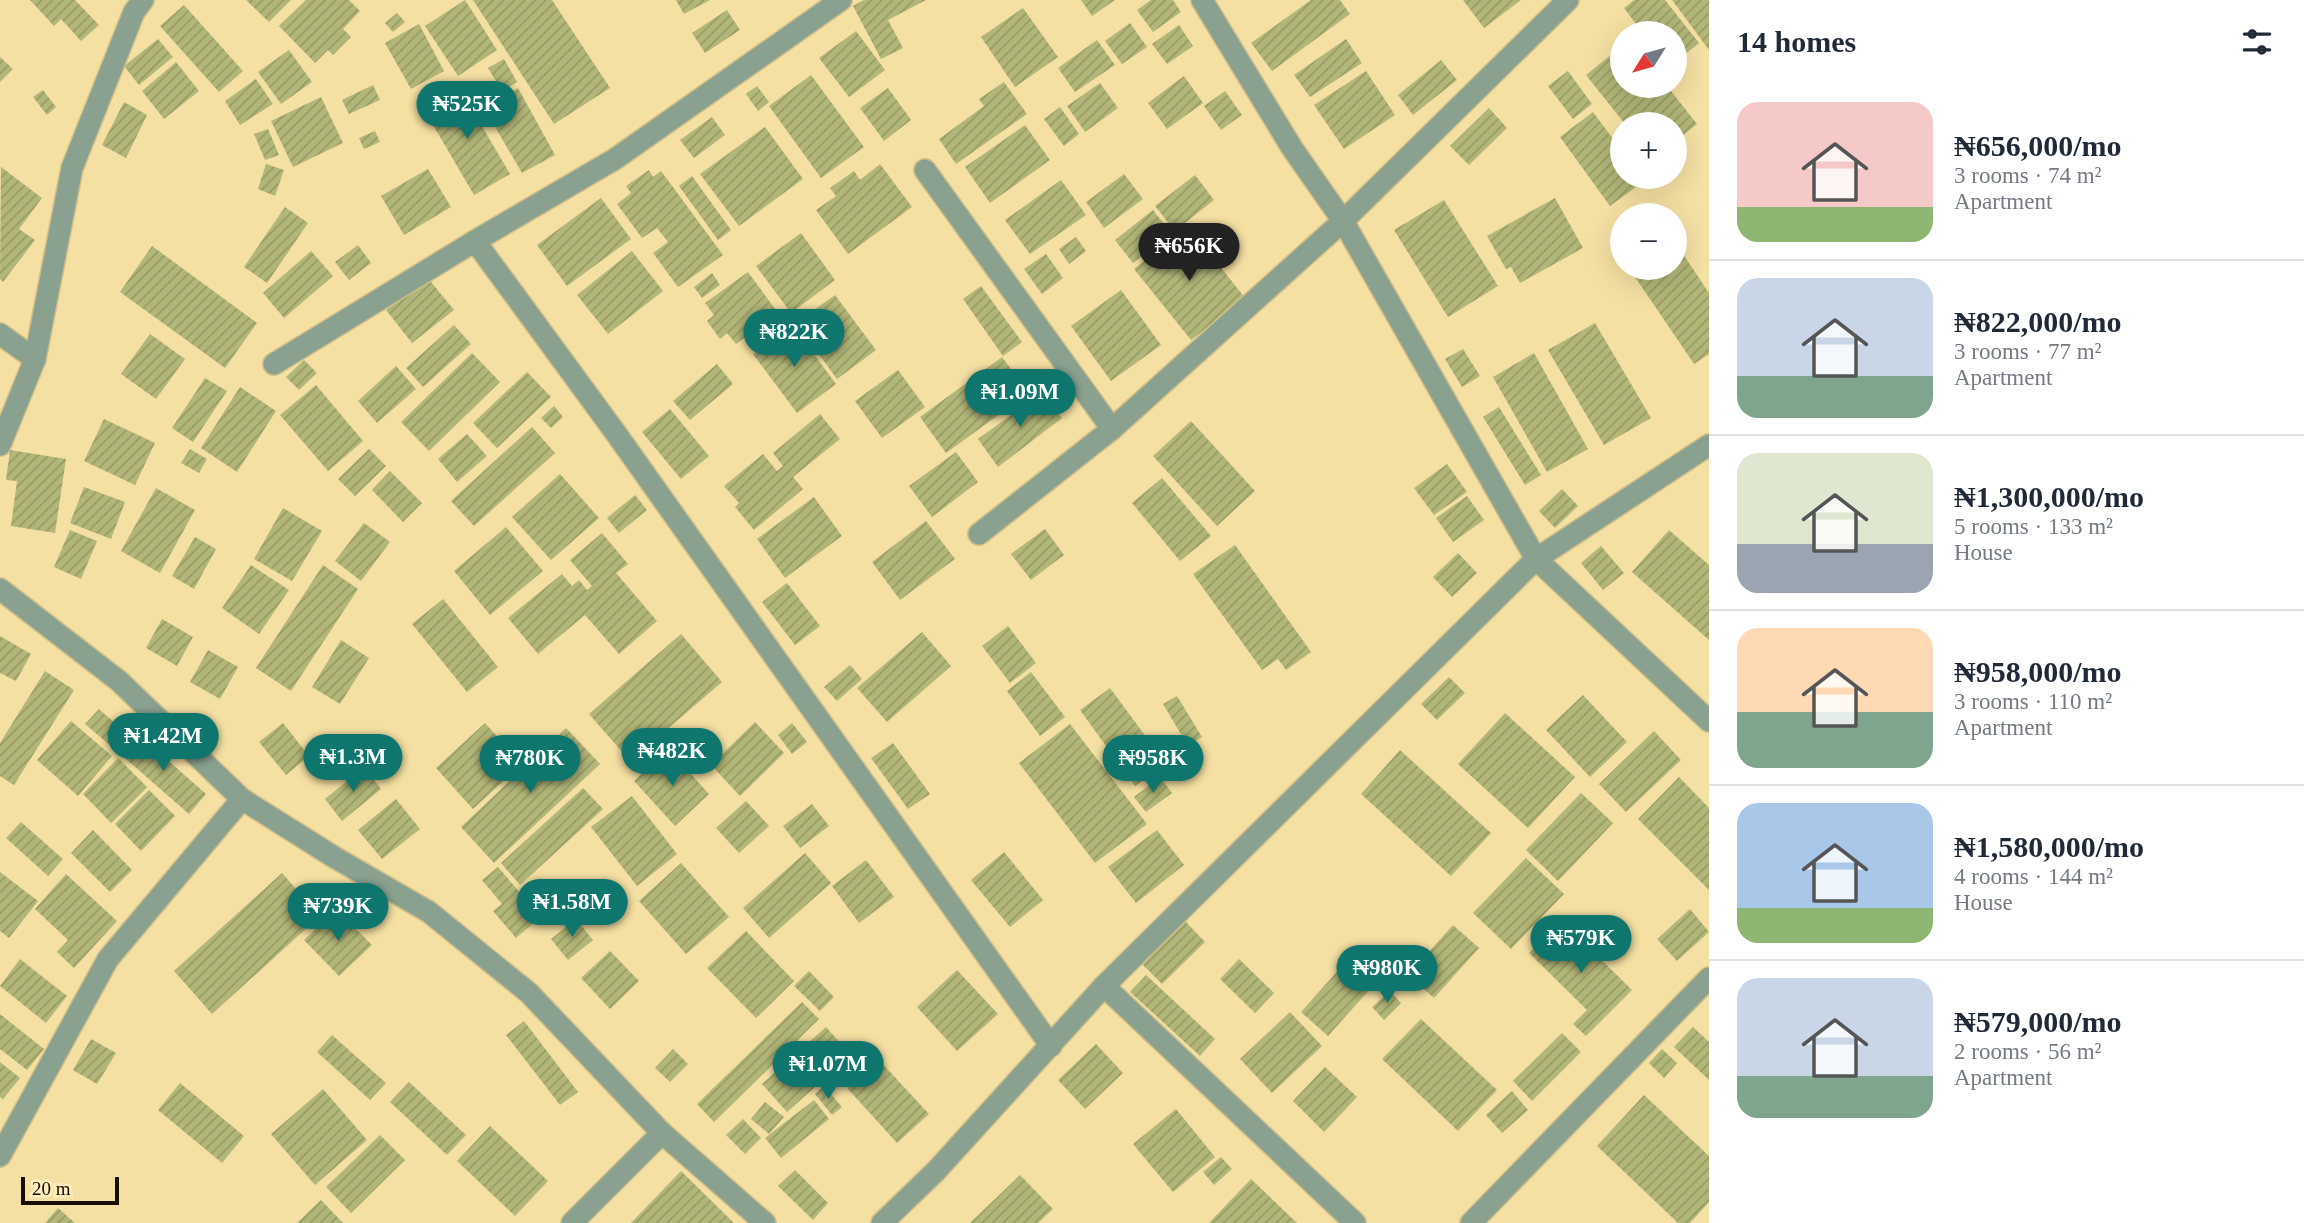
<!DOCTYPE html>
<meta charset="utf-8">
<style>
:root{--surface:#fff;--page:#f2f2f3;--text:#1f2937;--muted:#747a83;--line:#e0e1e3;--accent:#0f766e}
body{margin:0;font-family:Georgia,serif;background:var(--page);color:var(--text);height:100vh;display:flex;flex-direction:column;font-size:26px;white-space:nowrap}
*{box-sizing:border-box;margin:0}
p{font-size:23px;color:var(--muted)}
.icon{flex:none;width:38px;height:38px;fill:none;stroke:currentColor;stroke-width:2;stroke-linecap:round;stroke-linejoin:round}
.map{position:relative;flex:1;overflow:hidden}
.sheet{display:flex;flex-direction:column;background:var(--surface);width:595px}
.sheet>*{flex:none}
.needle{width:46px;rotate:233deg}
.fabs{position:absolute;left:1610px;top:21px;display:grid;gap:14px}
.fabs a{display:grid;place-items:center;width:77px;height:77px;border-radius:50%;background:var(--surface);box-shadow:0 7px 28px #0002;font-size:35px}
.scale{position:absolute;left:21px;bottom:18px;width:98px;box-sizing:border-box;padding-left:7px;border:4px solid #160f00;border-top:0;font-size:19px;line-height:24px;white-space:nowrap;color:#160f00;-webkit-text-stroke:5px #feeebd;paint-order:stroke}
.price{position:absolute;translate:-50% -60px;padding:0 16px;border-radius:24px;background:var(--accent);color:#fff;font-size:23px;line-height:46px;filter:drop-shadow(0 2px 4px #0008)}
.price::after{content:'';position:absolute;left:50%;top:42px;width:21px;height:16px;margin-left:-10px;background:inherit;clip-path:polygon(0 0,100% 0,50% 100%)}
.price.on{background:#222;color:#fff}
ul{padding:0;list-style:none}
li{display:flex;align-items:center;gap:21px;height:175px;padding:0 28px}
li+li{border-top:2px solid var(--line)}
li span{display:grid;place-items:center;flex:none;width:196px;height:140px;border-radius:21px;color:#555}
li>.icon{margin-inline-start:auto}
span .icon{width:84px;height:84px;fill:#fffc;stroke-width:1}
li b{font-size:30px}
h2{display:flex;justify-content:space-between;align-items:center;height:84px;padding:0 28px;font-size:30px}
main{display:flex;flex:1;min-height:0}
.map>svg:first-child{display:block}
.building{fill:url(#building-hatch)}
.lines{fill:none;stroke-linecap:round;stroke-linejoin:round}
.street-casing{stroke:#d1bf89;stroke-width:24}
.street{stroke:#8aa18f;stroke-width:21}
</style>
<main>
<div class="map">
<svg width="1709" height="1223" viewBox="0 0 1709 1223">
<defs>
<pattern id="building-hatch" width="6" height="6" patternUnits="userSpaceOnUse" patternTransform="scale(1.75)"><rect width="6" height="6" fill="#b2b678"/><path d="M-1 1l2-2M0 6l6-6M5 7l2-2" fill="none" stroke="#989b66"/></pattern>
</defs>
<rect width="100%" height="100%" fill="#f5e0a3"/>
<g class="building">
<polygon points="30,0 75,0 99,25 81,41 61,19 54,26"/>
<polygon points="246,0 291,0 269,22"/>
<polygon points="306,0 349,0 360,11 343,29 351,37 333,55 328,50 315,63 279,26"/>
<polygon points="465,0 497,50 458,76 425,26"/>
<polygon points="473,0 552,0 610,88 554,124"/>
<polygon points="676,0 710,0 684,14"/>
<polygon points="864,0 926,0 888,20 903,48 881,59 853,6"/>
<polygon points="1081,0 1115,0 1092,16"/>
<polygon points="1151,0 1173,0 1181,12 1153,32 1137,10"/>
<polygon points="1311,0 1340,0 1350,14 1272,71 1251,43"/>
<polygon points="1463,0 1521,0 1484,28"/>
<polygon points="1634,0 1665,0 1699,43 1678,60 1675,56 1675,33 1657,33 1647,21 1639,28 1624,8"/>
<polygon points="1672,0 1709,0 1709,50"/>
<polygon points="184,5 243,71 219,92 160,26"/>
<polygon points="1023,8 1058,57 1015,87 981,37"/>
<polygon points="727,10 740,30 705,53 692,33"/>
<polygon points="397,13 405,22 393,32 385,23"/>
<polygon points="1130,23 1147,47 1122,64 1105,41"/>
<polygon points="419,24 444,71 411,89 385,43"/>
<polygon points="1179,25 1193,46 1167,64 1152,44"/>
<polygon points="856,31 885,70 849,97 819,58"/>
<polygon points="158,39 173,57 139,85 124,66"/>
<polygon points="1346,39 1362,63 1310,97 1294,75"/>
<polygon points="1097,40 1115,65 1075,92 1058,68"/>
<polygon points="1622,46 1622,86 1667,86 1697,124 1675,142 1675,124 1625,124 1586,75"/>
<polygon points="289,50 312,82 281,104 258,72"/>
<polygon points="0,57 13,69 0,82"/>
<polygon points="504,59 517,82 502,91 488,68"/>
<polygon points="1441,60 1457,80 1413,115 1398,95"/>
<polygon points="176,62 199,91 164,119 142,91"/>
<polygon points="1366,71 1395,115 1344,149 1314,105"/>
<polygon points="1568,71 1592,104 1573,119 1548,86"/>
<polygon points="811,75 864,147 821,178 769,106"/>
<polygon points="1184,76 1203,103 1167,129 1148,103"/>
<polygon points="256,79 273,104 240,125 225,101"/>
<polygon points="1004,82 1027,114 956,164 939,139 984,106 979,99"/>
<polygon points="1100,83 1118,108 1085,132 1067,106"/>
<polygon points="373,85 380,100 349,114 342,100"/>
<polygon points="757,86 769,102 758,111 746,94"/>
<polygon points="459,87 510,174 474,195 423,108"/>
<polygon points="518,88 555,155 522,173 484,108"/>
<polygon points="888,88 911,120 884,141 860,108"/>
<polygon points="43,90 56,107 47,115 33,97"/>
<polygon points="1225,91 1242,115 1221,130 1204,106"/>
<polygon points="321,97 343,143 293,167 271,121"/>
<polygon points="124,102 147,115 126,158 102,145"/>
<polygon points="1060,107 1079,134 1064,146 1044,119"/>
<polygon points="1489,108 1507,128 1469,165 1450,146"/>
<polygon points="1593,112 1622,151 1622,177 1641,177 1644,181 1610,206 1560,137"/>
<polygon points="712,117 725,135 694,158 680,140"/>
<polygon points="1025,125 1050,160 990,203 965,167"/>
<polygon points="765,127 803,179 739,226 700,174"/>
<polygon points="268,129 279,155 265,160 254,134"/>
<polygon points="375,131 380,142 364,149 359,138"/>
<polygon points="266,164 284,170 275,196 258,189"/>
<polygon points="880,164 912,207 848,254 816,210 836,196 830,188 854,171 860,180"/>
<polygon points="1,167 42,198 19,229 35,240 3,282 0,279"/>
<polygon points="428,169 451,207 404,235 381,196"/>
<polygon points="649,170 653,177 661,171 723,255 678,287 653,253 668,242 657,228 642,238 617,204 631,193 626,186"/>
<polygon points="1124,174 1143,199 1104,228 1086,202"/>
<polygon points="1195,175 1214,200 1175,231 1155,206"/>
<polygon points="692,176 731,230 718,240 679,186"/>
<polygon points="1061,180 1086,215 1030,254 1005,220"/>
<polygon points="601,198 631,239 567,286 537,245"/>
<polygon points="1555,198 1583,248 1520,283 1511,267 1506,269 1487,236"/>
<polygon points="1444,200 1498,286 1448,317 1394,230"/>
<polygon points="285,207 308,223 267,283 244,267"/>
<polygon points="1153,210 1171,233 1133,263 1115,240"/>
<polygon points="1188,226 1245,298 1191,340 1134,269"/>
<polygon points="801,233 835,280 791,313 756,266"/>
<polygon points="1076,237 1086,251 1069,264 1059,249"/>
<polygon points="358,245 371,263 349,280 335,262"/>
<polygon points="152,246 257,323 225,368 120,292"/>
<polygon points="1679,248 1709,293 1709,354 1694,364 1635,277 1649,268 1675,268 1675,251"/>
<polygon points="311,251 333,276 284,318 263,293"/>
<polygon points="632,251 663,291 608,334 577,295"/>
<polygon points="1046,254 1063,278 1042,294 1024,269"/>
<polygon points="748,272 778,313 736,344 727,333 720,339 707,321 714,315 705,303"/>
<polygon points="712,273 720,285 702,298 694,287"/>
<polygon points="427,277 454,310 412,343 386,310"/>
<polygon points="981,286 1022,342 1003,356 963,299"/>
<polygon points="1121,290 1161,345 1111,381 1071,326"/>
<polygon points="835,295 876,350 837,379 796,323"/>
<polygon points="1595,323 1651,418 1604,445 1548,350"/>
<polygon points="454,325 471,344 423,387 406,368"/>
<polygon points="792,325 836,384 797,413 753,354"/>
<polygon points="150,334 185,359 156,399 121,374"/>
<polygon points="1463,349 1480,376 1462,387 1445,359"/>
<polygon points="472,353 500,382 429,451 401,422"/>
<polygon points="1534,353 1588,449 1547,472 1493,377"/>
<polygon points="1002,357 1029,393 946,453 920,417"/>
<polygon points="304,360 317,373 299,390 286,377"/>
<polygon points="717,364 733,384 690,420 673,401"/>
<polygon points="396,366 416,389 377,423 358,401"/>
<polygon points="898,370 925,407 882,438 855,401"/>
<polygon points="527,372 551,397 497,448 473,423"/>
<polygon points="205,378 227,391 193,442 172,428"/>
<polygon points="316,385 363,441 328,471 280,415"/>
<polygon points="240,387 276,411 237,472 201,448"/>
<polygon points="1042,392 1062,418 998,467 978,439"/>
<polygon points="554,406 563,417 551,428 541,418"/>
<polygon points="1499,407 1541,475 1525,485 1483,417"/>
<polygon points="670,409 709,456 681,479 642,432"/>
<polygon points="820,414 840,439 793,477 803,489 754,530 735,507 739,503 724,486 763,454 777,471 783,466 773,453"/>
<polygon points="104,419 155,443 135,485 84,461"/>
<polygon points="1191,421 1255,491 1217,526 1153,456"/>
<polygon points="532,427 555,453 474,526 451,501"/>
<polygon points="467,434 487,456 457,482 438,459"/>
<polygon points="190,449 207,459 199,473 181,463"/>
<polygon points="369,449 386,466 355,496 338,479"/>
<polygon points="10,450 66,459 55,533 11,526 17,481 6,480"/>
<polygon points="956,452 978,482 932,517 909,486"/>
<polygon points="1447,464 1467,492 1434,515 1414,488"/>
<polygon points="390,471 422,503 403,522 372,490"/>
<polygon points="560,474 599,518 551,560 512,517"/>
<polygon points="1162,478 1211,536 1180,561 1132,503"/>
<polygon points="84,487 125,502 111,539 70,523"/>
<polygon points="156,488 195,510 160,573 121,551"/>
<polygon points="1562,489 1578,506 1555,528 1539,511"/>
<polygon points="635,495 647,510 619,533 607,518"/>
<polygon points="1467,496 1484,520 1453,542 1436,518"/>
<polygon points="814,497 842,536 785,578 757,539"/>
<polygon points="283,508 322,531 292,581 254,559"/>
<polygon points="926,521 955,559 900,600 872,562"/>
<polygon points="364,523 390,542 361,581 335,561"/>
<polygon points="506,527 543,571 490,615 454,571"/>
<polygon points="1045,529 1064,555 1031,580 1011,554"/>
<polygon points="70,530 97,541 81,579 54,567"/>
<polygon points="1669,530 1709,565 1709,640 1632,572"/>
<polygon points="602,533 628,564 616,573 657,621 619,654 585,615 538,654 508,618 562,574 572,586 579,580 587,590 592,586 570,560"/>
<polygon points="195,537 216,549 194,589 172,576"/>
<polygon points="1235,545 1311,652 1286,670 1278,659 1262,670 1193,574"/>
<polygon points="1601,546 1624,573 1603,590 1581,563"/>
<polygon points="1458,553 1477,573 1452,597 1433,577"/>
<polygon points="251,565 289,590 259,634 222,608"/>
<polygon points="323,565 358,589 291,691 256,668"/>
<polygon points="787,583 820,626 795,645 762,602"/>
<polygon points="443,599 498,667 467,692 412,624"/>
<polygon points="162,619 193,637 177,666 146,648"/>
<polygon points="1008,626 1036,663 1010,683 982,646"/>
<polygon points="922,632 951,666 887,722 857,688"/>
<polygon points="681,634 722,682 630,761 589,714"/>
<polygon points="0,636 31,654 16,681 0,673"/>
<polygon points="341,640 369,658 340,704 312,687"/>
<polygon points="208,650 238,667 220,699 190,682"/>
<polygon points="850,665 862,679 837,701 824,687"/>
<polygon points="45,671 74,690 14,785 0,776 0,743"/>
<polygon points="1031,672 1065,717 1040,736 1007,691"/>
<polygon points="1449,677 1465,693 1437,720 1421,704"/>
<polygon points="1110,688 1166,764 1135,786 1080,710"/>
<polygon points="1583,695 1627,742 1590,777 1546,730"/>
<polygon points="1177,696 1202,737 1188,746 1163,704"/>
<polygon points="99,709 125,732 112,747 85,724"/>
<polygon points="1505,713 1575,777 1528,828 1458,764"/>
<polygon points="71,721 112,756 78,796 37,760"/>
<polygon points="755,722 784,753 740,796 711,765"/>
<polygon points="283,723 309,756 286,775 259,742"/>
<polygon points="485,723 522,764 473,809 436,768"/>
<polygon points="792,723 807,742 792,754 778,735"/>
<polygon points="1070,724 1147,824 1095,863 1019,763"/>
<polygon points="566,728 600,764 494,863 461,827"/>
<polygon points="1654,731 1681,760 1626,812 1599,784"/>
<polygon points="137,733 206,794 189,814 119,753"/>
<polygon points="893,743 930,794 908,809 871,758"/>
<polygon points="668,749 709,794 675,826 634,781"/>
<polygon points="1400,750 1491,833 1451,876 1361,794"/>
<polygon points="118,758 147,787 111,823 83,794"/>
<polygon points="364,767 381,789 342,821 325,799"/>
<polygon points="1160,777 1172,793 1146,812 1134,797"/>
<polygon points="1679,777 1709,808 1709,890 1638,819"/>
<polygon points="583,788 603,809 520,885 501,863"/>
<polygon points="149,790 175,816 141,851 115,824"/>
<polygon points="1581,793 1613,823 1558,881 1526,850"/>
<polygon points="632,796 677,854 637,886 591,827"/>
<polygon points="396,799 420,829 382,859 358,830"/>
<polygon points="746,801 769,826 739,853 716,828"/>
<polygon points="812,804 829,826 800,848 783,826"/>
<polygon points="21,822 63,859 48,876 6,838"/>
<polygon points="93,830 132,870 110,892 71,853"/>
<polygon points="1157,830 1184,865 1136,903 1108,867"/>
<polygon points="1004,852 1043,900 1010,927 971,880"/>
<polygon points="805,853 831,883 769,938 743,908"/>
<polygon points="1526,858 1564,894 1511,949 1473,913"/>
<polygon points="866,860 894,897 859,923 832,886"/>
<polygon points="681,863 729,917 686,954 639,901"/>
<polygon points="498,867 541,917 516,938 493,911 502,904 482,880"/>
<polygon points="0,872 38,901 9,938 0,931"/>
<polygon points="282,873 320,916 212,1014 174,971"/>
<polygon points="66,874 117,921 74,968 57,952 68,940 35,909"/>
<polygon points="336,909 372,945 339,976 304,940"/>
<polygon points="1690,909 1709,932 1677,961 1657,939"/>
<polygon points="576,919 593,940 568,960 551,939"/>
<polygon points="1561,920 1632,990 1586,1036 1573,1024 1587,1010 1529,953"/>
<polygon points="1185,921 1205,942 1162,984 1142,964"/>
<polygon points="1453,925 1479,948 1434,998 1408,975"/>
<polygon points="746,931 794,981 756,1018 707,968"/>
<polygon points="610,951 639,981 610,1009 581,978"/>
<polygon points="20,959 67,996 46,1023 0,986"/>
<polygon points="1239,959 1274,993 1255,1013 1220,979"/>
<polygon points="1343,965 1370,989 1328,1036 1301,1012"/>
<polygon points="957,970 998,1014 957,1051 917,1007"/>
<polygon points="809,971 834,997 820,1011 794,986"/>
<polygon points="1146,975 1215,1039 1200,1056 1130,992"/>
<polygon points="1390,991 1401,1003 1384,1020 1372,1007"/>
<polygon points="802,1002 819,1019 714,1122 697,1104"/>
<polygon points="1290,1012 1322,1046 1272,1093 1240,1059"/>
<polygon points="0,1014 44,1049 27,1070 0,1049"/>
<polygon points="1421,1019 1497,1090 1458,1131 1382,1059"/>
<polygon points="524,1021 578,1092 560,1105 506,1035"/>
<polygon points="826,1027 851,1055 787,1112 762,1084"/>
<polygon points="1693,1027 1709,1042 1709,1080 1674,1047"/>
<polygon points="1562,1033 1581,1052 1532,1101 1513,1081"/>
<polygon points="332,1035 386,1083 370,1100 317,1052"/>
<polygon points="91,1039 116,1053 97,1084 73,1070"/>
<polygon points="1096,1044 1123,1073 1085,1109 1058,1080"/>
<polygon points="673,1049 688,1064 670,1082 655,1068"/>
<polygon points="1662,1049 1677,1063 1664,1078 1649,1063"/>
<polygon points="878,1059 929,1114 897,1143 847,1088"/>
<polygon points="0,1062 20,1078 3,1099 0,1097"/>
<polygon points="1325,1067 1357,1097 1324,1132 1293,1101"/>
<polygon points="409,1082 466,1135 447,1155 390,1102"/>
<polygon points="180,1083 244,1136 222,1163 158,1110"/>
<polygon points="824,1086 842,1107 832,1115 815,1094"/>
<polygon points="323,1089 367,1140 315,1185 271,1134"/>
<polygon points="1512,1091 1528,1110 1502,1133 1486,1115"/>
<polygon points="1644,1095 1709,1156 1709,1202 1690,1223 1678,1223 1597,1146"/>
<polygon points="814,1100 829,1119 781,1158 765,1138"/>
<polygon points="765,1102 784,1117 769,1134 751,1119"/>
<polygon points="1176,1109 1215,1157 1173,1192 1133,1144"/>
<polygon points="743,1119 761,1138 745,1154 726,1135"/>
<polygon points="490,1126 548,1181 515,1216 457,1161"/>
<polygon points="380,1135 405,1160 351,1213 326,1187"/>
<polygon points="1221,1157 1232,1169 1214,1185 1203,1172"/>
<polygon points="795,1170 828,1203 813,1220 778,1186"/>
<polygon points="681,1171 734,1223 631,1223"/>
<polygon points="1020,1175 1053,1209 1038,1223 970,1223"/>
<polygon points="1251,1179 1297,1223 1209,1223"/>
<polygon points="321,1200 343,1223 297,1223"/>
<polygon points="58,1208 75,1223 45,1223"/>
</g>
<g class="lines">
<g class="street-casing">
<g id="street">
<polyline points="1202,0 1292,148 1343,221 1536,559 1709,721"/>
<polyline points="925,170 1112,429"/>
<polyline points="475,241 615,432 1051,1046"/>
<polyline points="0,334 35,359"/>
<polyline points="274,364 475,241 615,159 841,0"/>
<polyline points="0,445 35,359 72,168 134,12 143,0"/>
<polyline points="979,534 1112,429 1343,221 1568,0"/>
<polyline points="0,589 119,681 242,799 334,857 429,912 529,993 662,1133 765,1223"/>
<polyline points="1104,986 1355,1223"/>
<polyline points="0,1156 108,959 242,799"/>
<polyline points="572,1223 662,1133"/>
<polyline points="882,1223 936,1171 1104,986 1536,559 1709,445"/>
<polyline points="1471,1223 1709,978"/>
</g>
</g>
<use href="#street" class="street"/>
</g>
</svg>
<div class="fabs">
<a><svg class="needle" viewBox="-14 -14 28 28"><path d="M0-13l5 13h-10z" fill="#e53935"/><path d="M0 13l5-13h-10z" fill="#747a83"/></svg></a>
<a>+</a>
<a>−</a>
</div>
<div class="scale">20 m</div>
<b class="price" style="left:467px;top:141px">₦525K</b>
<b class="price on" style="left:1189px;top:283px">₦656K</b>
<b class="price" style="left:794px;top:369px">₦822K</b>
<b class="price" style="left:1020px;top:429px">₦1.09M</b>
<b class="price" style="left:163px;top:773px">₦1.42M</b>
<b class="price" style="left:672px;top:788px">₦482K</b>
<b class="price" style="left:353px;top:794px">₦1.3M</b>
<b class="price" style="left:530px;top:795px">₦780K</b>
<b class="price" style="left:1153px;top:795px">₦958K</b>
<b class="price" style="left:572px;top:939px">₦1.58M</b>
<b class="price" style="left:338px;top:943px">₦739K</b>
<b class="price" style="left:1581px;top:975px">₦579K</b>
<b class="price" style="left:1387px;top:1005px">₦980K</b>
<b class="price" style="left:828px;top:1101px">₦1.07M</b>
</div>
<section class="sheet">
<h2>14 homes<svg class="icon" aria-label="filters" viewBox="0 0 24 24"><path d="M4 7h16M4 17h16"/><circle cx="9" cy="7" r="2"/><circle cx="15" cy="17" r="2"/></svg></h2>
<ul>
<li><span style="background:linear-gradient(#f6c9c9 75%,#8fb573 0)"><svg class="icon" aria-label="home" viewBox="0 0 24 24"><path d="M3 11l9-7 9 7M6 9v11h12V9"/></svg></span><div><b>₦656,000/mo</b><p>3 rooms · 74 m²</p><p>Apartment</p></div></li>
<li><span style="background:linear-gradient(#c9d6e8 70%,#7fa58c 0)"><svg class="icon" aria-label="home" viewBox="0 0 24 24"><path d="M3 11l9-7 9 7M6 9v11h12V9"/></svg></span><div><b>₦822,000/mo</b><p>3 rooms · 77 m²</p><p>Apartment</p></div></li>
<li><span style="background:linear-gradient(#dfe7d0 65%,#9aa5b1 0)"><svg class="icon" aria-label="home" viewBox="0 0 24 24"><path d="M3 11l9-7 9 7M6 9v11h12V9"/></svg></span><div><b>₦1,300,000/mo</b><p>5 rooms · 133 m²</p><p>House</p></div></li>
<li><span style="background:linear-gradient(#ffd9b3 60%,#7fa58c 0)"><svg class="icon" aria-label="home" viewBox="0 0 24 24"><path d="M3 11l9-7 9 7M6 9v11h12V9"/></svg></span><div><b>₦958,000/mo</b><p>3 rooms · 110 m²</p><p>Apartment</p></div></li>
<li><span style="background:linear-gradient(#a9c7e8 75%,#8fb573 0)"><svg class="icon" aria-label="home" viewBox="0 0 24 24"><path d="M3 11l9-7 9 7M6 9v11h12V9"/></svg></span><div><b>₦1,580,000/mo</b><p>4 rooms · 144 m²</p><p>House</p></div></li>
<li><span style="background:linear-gradient(#c9d6e8 70%,#7fa58c 0)"><svg class="icon" aria-label="home" viewBox="0 0 24 24"><path d="M3 11l9-7 9 7M6 9v11h12V9"/></svg></span><div><b>₦579,000/mo</b><p>2 rooms · 56 m²</p><p>Apartment</p></div></li>
</ul>
</section>
</main>
